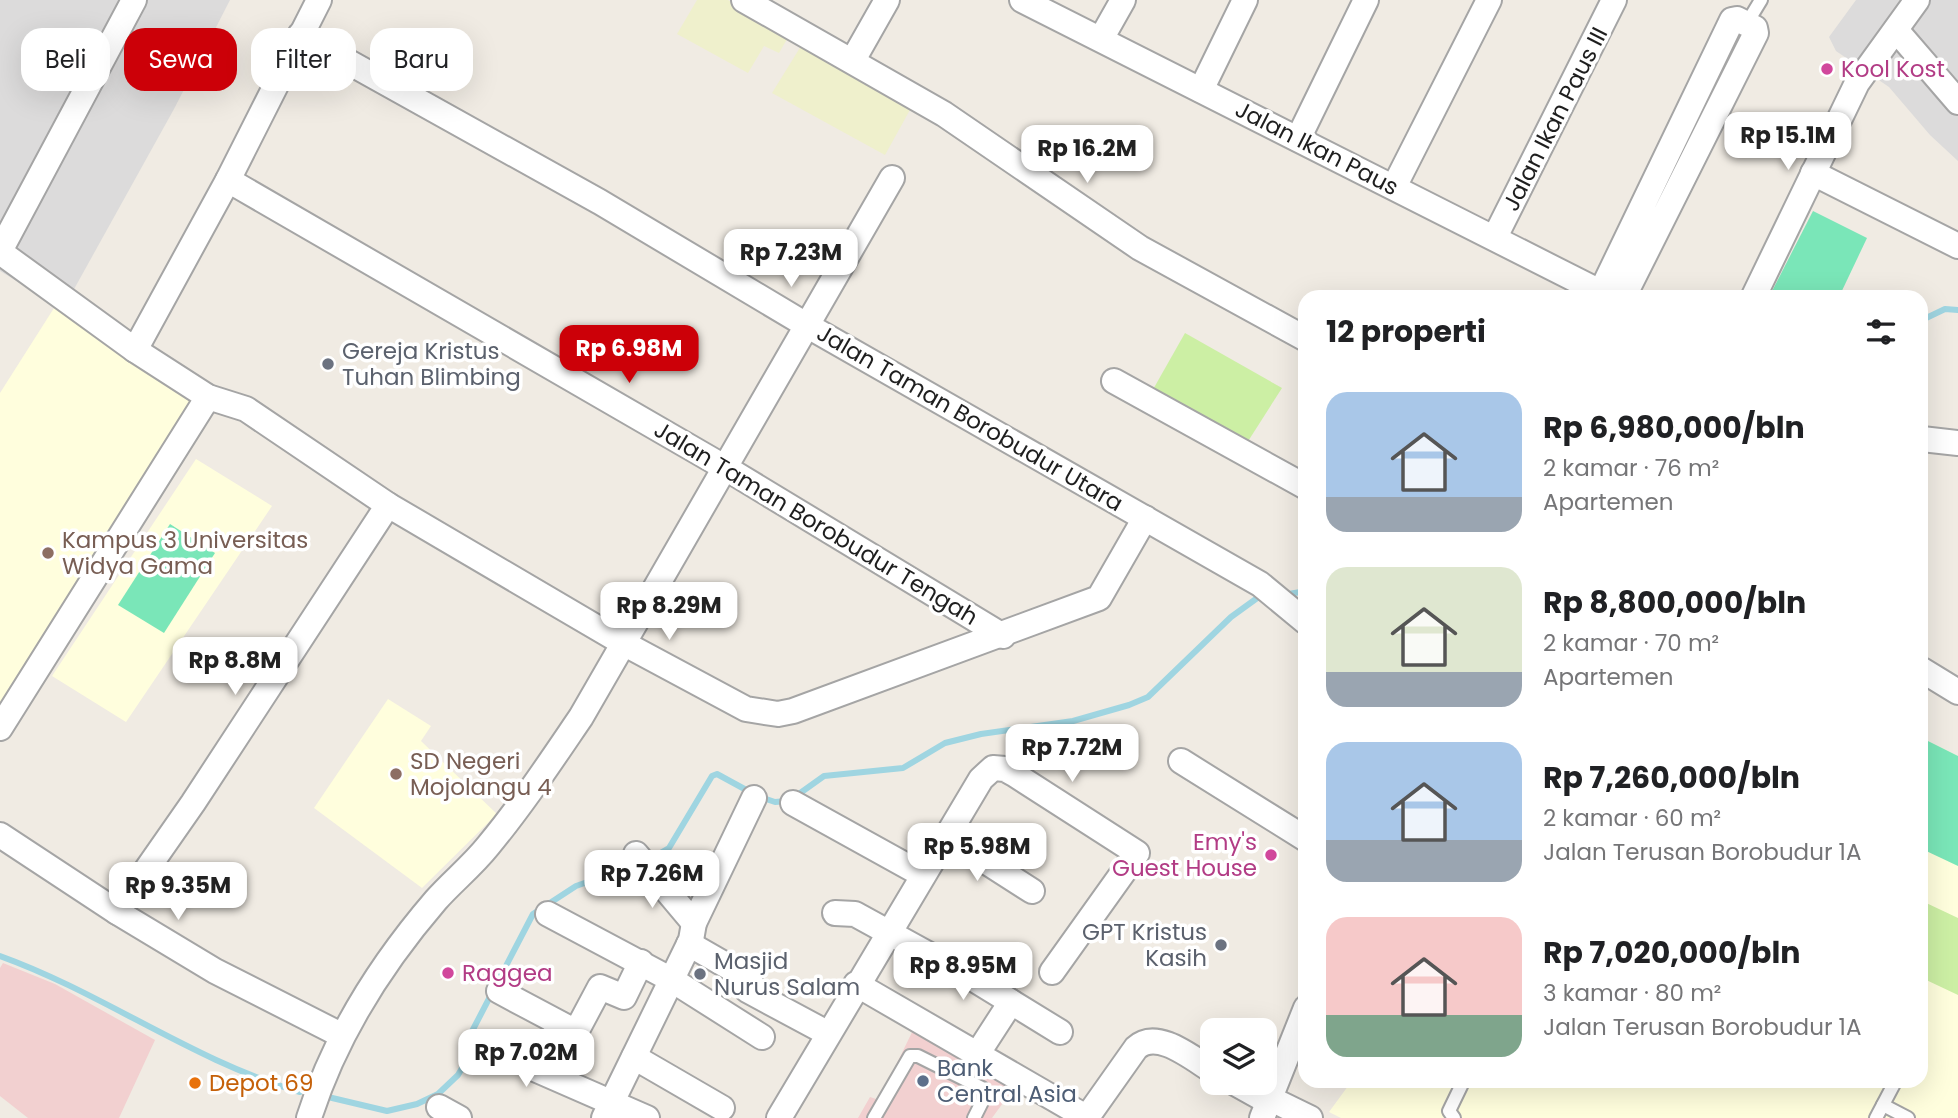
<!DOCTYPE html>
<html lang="id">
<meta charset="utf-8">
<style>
:root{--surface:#fff;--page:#f6f6f6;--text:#202124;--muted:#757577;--accent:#cc0008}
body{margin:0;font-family:Poppins,sans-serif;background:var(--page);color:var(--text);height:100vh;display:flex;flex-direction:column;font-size:26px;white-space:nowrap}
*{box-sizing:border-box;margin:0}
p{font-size:23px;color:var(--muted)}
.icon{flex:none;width:38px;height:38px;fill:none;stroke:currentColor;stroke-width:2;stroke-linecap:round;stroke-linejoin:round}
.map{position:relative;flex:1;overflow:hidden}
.side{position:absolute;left:1298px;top:290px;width:630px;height:798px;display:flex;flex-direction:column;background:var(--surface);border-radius:21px;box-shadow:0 7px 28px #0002}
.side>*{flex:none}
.hud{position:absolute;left:21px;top:28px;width:665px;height:63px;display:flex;gap:14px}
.fabs{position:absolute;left:1200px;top:1018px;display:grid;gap:14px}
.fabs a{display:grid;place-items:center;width:77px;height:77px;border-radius:14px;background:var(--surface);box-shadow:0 7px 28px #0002;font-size:35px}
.price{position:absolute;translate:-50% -60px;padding:0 16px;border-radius:14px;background:#fff;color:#222;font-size:23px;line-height:46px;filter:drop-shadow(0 2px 4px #0008)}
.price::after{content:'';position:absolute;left:50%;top:42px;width:21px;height:16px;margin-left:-10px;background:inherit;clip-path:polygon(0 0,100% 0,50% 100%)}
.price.current{background:var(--accent);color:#fff}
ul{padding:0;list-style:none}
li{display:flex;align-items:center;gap:21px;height:175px;padding:0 28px}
li span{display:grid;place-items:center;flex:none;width:196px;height:140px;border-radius:21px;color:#555}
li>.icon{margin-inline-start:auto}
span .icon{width:84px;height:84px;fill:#fffc;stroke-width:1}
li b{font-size:30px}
h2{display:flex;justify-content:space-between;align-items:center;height:84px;padding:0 28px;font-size:30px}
.pill{padding:0 24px;border-radius:21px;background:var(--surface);box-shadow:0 7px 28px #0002;font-size:24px;line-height:63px}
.pill.current{background:var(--accent);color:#fff}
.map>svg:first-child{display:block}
.residential{fill:#dcdbdb}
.commercial{fill:#f2d0d0}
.education{fill:#fffedd}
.farmland{fill:#eff0cc}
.grass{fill:#ccefa4}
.pitch{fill:#7ae6b8}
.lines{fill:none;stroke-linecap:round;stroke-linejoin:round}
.stream{stroke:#9fd5e1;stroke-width:6}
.service-casing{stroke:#a5a5a5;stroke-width:16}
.minor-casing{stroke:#a5a5a5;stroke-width:28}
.service{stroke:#fff;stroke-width:12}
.minor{stroke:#fff;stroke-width:24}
.hotel-dot{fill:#d1479c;stroke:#fff;stroke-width:2.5}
.worship-dot{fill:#6b7280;stroke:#fff;stroke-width:2.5}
.education-dot{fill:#8d6e63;stroke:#fff;stroke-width:2.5}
.service-dot{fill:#5c6f8a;stroke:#fff;stroke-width:2.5}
.food-dot{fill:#e8710a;stroke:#fff;stroke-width:2.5}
.labels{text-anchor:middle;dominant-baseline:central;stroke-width:7;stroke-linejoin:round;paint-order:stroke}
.hotel-label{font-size:23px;fill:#b23c85;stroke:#fff;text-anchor:start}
.street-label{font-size:23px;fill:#1e1e1e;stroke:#fff}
.worship-label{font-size:23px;fill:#5b616d;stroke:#fff;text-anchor:start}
.education-label{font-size:23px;fill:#785e54;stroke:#fff;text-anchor:start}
.service-label{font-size:23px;fill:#4e5e75;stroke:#fff;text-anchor:start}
.food-label{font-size:23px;fill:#c56008;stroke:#fff;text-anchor:start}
</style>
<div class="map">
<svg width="1958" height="1118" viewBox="0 0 1958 1118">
<rect width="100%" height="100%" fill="#f0ebe3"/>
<g class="residential">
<polygon points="0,0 230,0 174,109 63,309 0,271"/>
<polygon points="1856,0 1958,0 1958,161 1930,135 1889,87 1836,51 1829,37"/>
</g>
<g class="commercial">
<polygon points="3,963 55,984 155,1040 119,1118 28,1118 0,1096 0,968"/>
<polygon points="917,1022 1019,1081 992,1118 858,1118 870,1097 879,1100"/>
</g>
<g class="education">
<polygon points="54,308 191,400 0,707 0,393"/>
<polygon points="196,459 272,506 126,722 52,676"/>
<polygon points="388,699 431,726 421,741 497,814 422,888 314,808"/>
<polygon points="1922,738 1958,756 1958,1118 1341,1118 1329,1112 1351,1082 1922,1082"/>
</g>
<g class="farmland">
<polygon points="697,0 728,0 790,34 779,53 764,46 748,73 677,34"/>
<polygon points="801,46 911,108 885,155 772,93"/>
</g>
<g class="grass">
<polygon points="1185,333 1282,388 1245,446 1151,393"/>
<polygon points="1922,901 1958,918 1958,995 1922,978"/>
</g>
<g class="pitch">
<polygon points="1813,211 1867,238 1839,297 1769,297"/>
<polygon points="170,524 215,553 164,633 118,605"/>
<polygon points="1922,738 1958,756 1958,866 1922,849"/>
</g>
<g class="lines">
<g class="stream">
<polyline points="1922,320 1945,309 1958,310"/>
<polyline points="1283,595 1306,591"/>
<polyline points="796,796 824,776 903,768 945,743 981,734 1073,721 1129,705 1148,697 1231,617 1260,596 1265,596"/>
<polyline points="760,797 775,802 787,801"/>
<polyline points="650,859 669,848 712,776 717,774 750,792"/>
<path d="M0 956C103 993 195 1062 300 1092"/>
<polyline points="328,1097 387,1111 417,1104 438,1094 458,1075 465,1063 468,1039 533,914 576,886 636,865"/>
</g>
<g class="service-casing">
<g id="service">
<polyline points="1747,23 1761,0"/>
<polyline points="1883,1105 1908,1118"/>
<polyline points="874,1118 910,1056 918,1056 982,1088 984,1098 974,1118"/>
<polyline points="1454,1118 1449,1111 1463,1082"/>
<polyline points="1876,1118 1895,1082"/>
</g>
</g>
<g class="minor-casing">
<g id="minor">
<polyline points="744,0 944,114 1140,248 1306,339"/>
<polyline points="1022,0 1612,298"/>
<polyline points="1896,30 1958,102"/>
<polyline points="300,35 600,202 808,326 1260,584 1306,622"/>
<polyline points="1101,39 1123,0"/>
<polyline points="853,60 887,0"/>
<polyline points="1201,90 1245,0"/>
<polyline points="1298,139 1366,0"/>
<polyline points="1813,173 1958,246"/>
<polyline points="228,180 724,467 1003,636"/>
<polyline points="1394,187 1489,0"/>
<polyline points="1495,237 1614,0"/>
<polyline points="0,251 134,0"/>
<polyline points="0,252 135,350 208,397 246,409 388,505 623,643 746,709 778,714 793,711 1099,598 1145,518"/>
<polyline points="1598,298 1732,20 1737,19 1755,28 1756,33 1623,298"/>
<polyline points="1753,298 1857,83 1917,0"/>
<polyline points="135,350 228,180 319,0"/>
<polyline points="1114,381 1306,487"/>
<polyline points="1922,439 1958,443"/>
<polyline points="1922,670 1958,692"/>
<polyline points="0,728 208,397"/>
<polyline points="1181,761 1306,839"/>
<polyline points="793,803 923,875"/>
<polyline points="0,835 117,912 215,971 341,1035"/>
<polyline points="946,836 1032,891"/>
<polyline points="636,854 694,923"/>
<polyline points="117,912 193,803 388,505"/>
<polyline points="835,913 855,914 977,981 1060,1032"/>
<polyline points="548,914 672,980 762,1037"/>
<polyline points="689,944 750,979 747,990 827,1033"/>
<path d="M856 984 1084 1116 1090 1113 1136 1048C1157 1028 1193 1059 1213 1071"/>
<polyline points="499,991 576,1032 600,987 624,997 641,962"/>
<polyline points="560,1024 537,1070 647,1118"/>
<polyline points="978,1053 1011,1002"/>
<polyline points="634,1057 722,1108"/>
<polyline points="1235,1083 1269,1102"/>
<polyline points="1271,1099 1310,1118"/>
<polyline points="439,1107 459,1118"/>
<path d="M309 1118C335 1036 380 965 436 900 453 881 472 866 488 846 522 805 551 761 581 717L892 178"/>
<polyline points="604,1118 691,940 694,923 754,798"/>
<polyline points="779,1118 981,779 993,768 1005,769 1014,774 1137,853 1052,972"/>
<polyline points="1262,1118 1306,1008"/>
</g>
</g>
<use href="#service" class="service"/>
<use href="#minor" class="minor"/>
</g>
<g class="hotel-dot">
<circle cx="1827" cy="69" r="7"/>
<circle cx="1271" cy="855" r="7"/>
<circle cx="448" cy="973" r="7"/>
</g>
<g class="worship-dot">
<circle cx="328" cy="364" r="7"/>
<circle cx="1221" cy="945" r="7"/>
<circle cx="700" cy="974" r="7"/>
</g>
<g class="education-dot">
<circle cx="48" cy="553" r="7"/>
<circle cx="396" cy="774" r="7"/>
</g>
<circle class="service-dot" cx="923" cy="1081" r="7"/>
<circle class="food-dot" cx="195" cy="1083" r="7"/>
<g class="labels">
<g class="hotel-label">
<text x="1841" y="69">Kool Kost</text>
<text x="1257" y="842" text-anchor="end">Emy's<tspan x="1257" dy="26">Guest House</tspan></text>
<text x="462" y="973">Raggea</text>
</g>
<g class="street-label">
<text transform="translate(1555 119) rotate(-63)">Jalan Ikan Paus III</text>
<text transform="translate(1317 148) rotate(27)">Jalan Ikan Paus</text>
<text transform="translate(970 418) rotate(30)">Jalan Taman Borobudur Utara</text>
<text transform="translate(816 523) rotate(31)">Jalan Taman Borobudur Tengah</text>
</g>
<g class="worship-label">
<text x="342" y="351">Gereja Kristus<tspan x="342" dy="26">Tuhan Blimbing</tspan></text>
<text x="1207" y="932" text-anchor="end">GPT Kristus<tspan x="1207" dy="26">Kasih</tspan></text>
<text x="714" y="961">Masjid<tspan x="714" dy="26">Nurus Salam</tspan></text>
</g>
<g class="education-label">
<text x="62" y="540">Kampus 3 Universitas<tspan x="62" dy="26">Widya Gama</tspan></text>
<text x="410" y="761">SD Negeri<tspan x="410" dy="26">Mojolangu 4</tspan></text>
</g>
<g class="service-label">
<text x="937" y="1068">Bank<tspan x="937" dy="26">Central Asia</tspan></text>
</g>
<g class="food-label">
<text x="209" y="1083">Depot 69</text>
</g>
</g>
</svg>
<div class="fabs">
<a><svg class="icon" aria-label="layers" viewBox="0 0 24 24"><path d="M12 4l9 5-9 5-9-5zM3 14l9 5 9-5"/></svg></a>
</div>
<b class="price" style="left:1788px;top:172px">Rp 15.1M</b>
<b class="price" style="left:1087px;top:185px">Rp 16.2M</b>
<b class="price" style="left:791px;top:289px">Rp 7.23M</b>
<b class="price current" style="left:629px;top:385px">Rp 6.98M</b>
<b class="price" style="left:669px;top:642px">Rp 8.29M</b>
<b class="price" style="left:235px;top:697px">Rp 8.8M</b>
<b class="price" style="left:1072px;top:784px">Rp 7.72M</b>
<b class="price" style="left:977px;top:883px">Rp 5.98M</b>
<b class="price" style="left:652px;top:910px">Rp 7.26M</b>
<b class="price" style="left:178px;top:922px">Rp 9.35M</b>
<b class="price" style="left:963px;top:1002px">Rp 8.95M</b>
<b class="price" style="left:526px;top:1089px">Rp 7.02M</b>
<div class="hud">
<a class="pill">Beli</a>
<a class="pill current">Sewa</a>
<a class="pill">Filter</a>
<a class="pill">Baru</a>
</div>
<section class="side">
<h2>12 properti<svg class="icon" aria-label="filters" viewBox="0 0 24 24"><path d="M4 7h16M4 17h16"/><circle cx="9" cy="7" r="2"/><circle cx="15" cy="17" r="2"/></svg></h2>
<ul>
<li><span style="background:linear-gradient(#a9c7e8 75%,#9aa5b1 0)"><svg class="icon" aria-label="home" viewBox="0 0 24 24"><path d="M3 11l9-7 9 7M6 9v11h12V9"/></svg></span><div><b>Rp 6,980,000/bln</b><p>2 kamar · 76 m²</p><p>Apartemen</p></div></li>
<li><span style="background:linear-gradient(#dfe7d0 75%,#9aa5b1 0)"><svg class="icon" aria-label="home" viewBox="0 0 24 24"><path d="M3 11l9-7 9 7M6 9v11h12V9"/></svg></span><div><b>Rp 8,800,000/bln</b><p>2 kamar · 70 m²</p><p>Apartemen</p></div></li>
<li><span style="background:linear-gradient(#a9c7e8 70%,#9aa5b1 0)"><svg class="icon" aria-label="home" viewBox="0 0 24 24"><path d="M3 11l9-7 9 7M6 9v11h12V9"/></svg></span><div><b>Rp 7,260,000/bln</b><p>2 kamar · 60 m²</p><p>Jalan Terusan Borobudur 1A</p></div></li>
<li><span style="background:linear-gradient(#f6c9c9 70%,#7fa58c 0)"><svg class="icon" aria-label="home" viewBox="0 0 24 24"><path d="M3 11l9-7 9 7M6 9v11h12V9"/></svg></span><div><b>Rp 7,020,000/bln</b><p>3 kamar · 80 m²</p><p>Jalan Terusan Borobudur 1A</p></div></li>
</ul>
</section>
</div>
